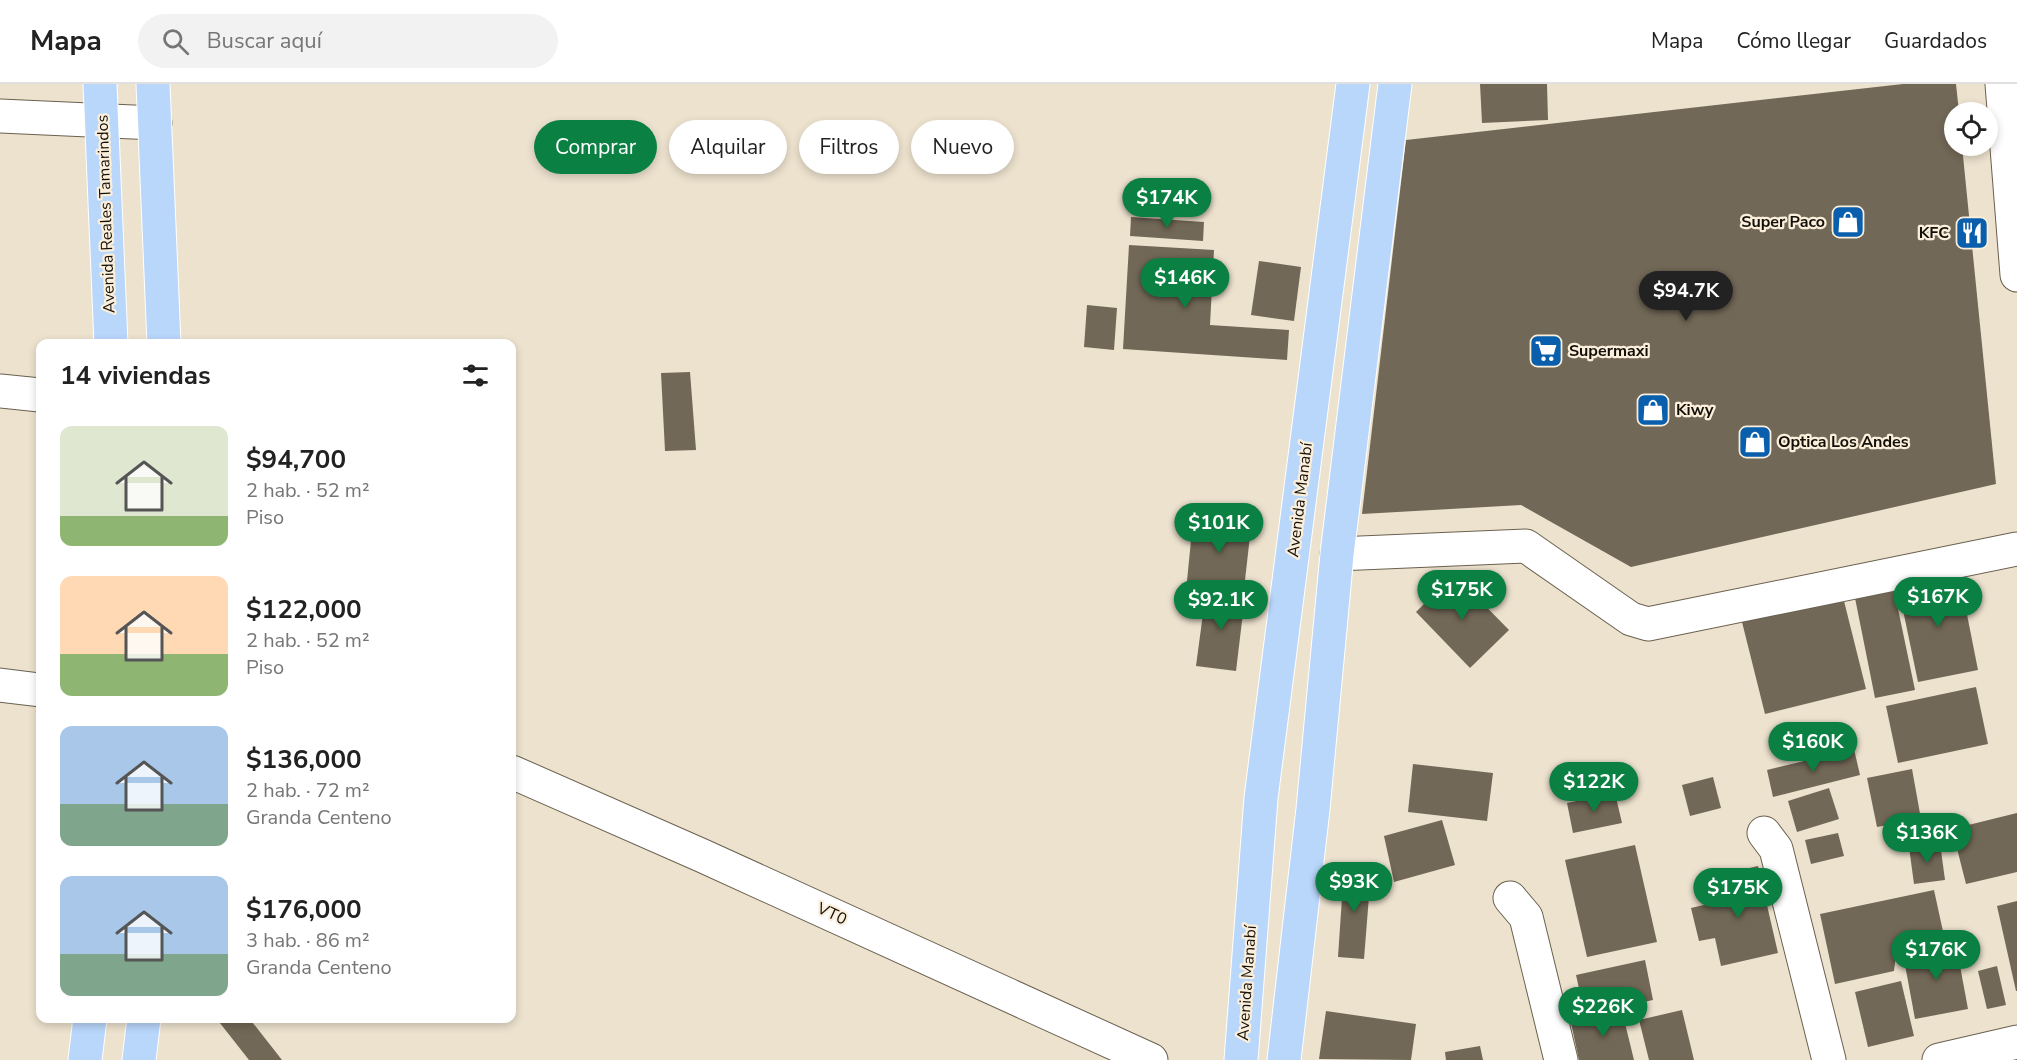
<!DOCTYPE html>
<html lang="es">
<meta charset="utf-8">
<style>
:root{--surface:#fff;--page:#f2f2f2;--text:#222;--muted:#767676;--line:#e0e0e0;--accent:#0b8043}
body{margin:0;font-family:"Nunito Sans",sans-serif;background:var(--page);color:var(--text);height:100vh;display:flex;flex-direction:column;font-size:22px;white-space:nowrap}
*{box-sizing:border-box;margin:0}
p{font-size:20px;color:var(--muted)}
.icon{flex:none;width:33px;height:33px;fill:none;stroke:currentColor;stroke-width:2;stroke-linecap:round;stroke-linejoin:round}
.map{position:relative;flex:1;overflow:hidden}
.side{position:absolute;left:36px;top:255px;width:480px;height:684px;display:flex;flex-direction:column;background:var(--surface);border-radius:12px;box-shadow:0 3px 9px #0003}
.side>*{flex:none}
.top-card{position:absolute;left:534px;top:36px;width:570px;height:54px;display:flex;gap:12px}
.tools{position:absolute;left:1944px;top:18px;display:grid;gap:12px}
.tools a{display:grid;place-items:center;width:54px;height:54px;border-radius:50%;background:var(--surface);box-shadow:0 3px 9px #0003;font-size:30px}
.price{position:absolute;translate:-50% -51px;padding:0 14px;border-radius:21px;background:var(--accent);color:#fff;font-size:20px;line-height:39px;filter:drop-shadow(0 2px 3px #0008)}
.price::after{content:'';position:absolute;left:50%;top:36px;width:18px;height:14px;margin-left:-9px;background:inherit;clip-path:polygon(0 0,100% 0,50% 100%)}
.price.current{background:#222;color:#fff}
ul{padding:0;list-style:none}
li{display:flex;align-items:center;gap:18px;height:150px;padding:0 24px}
li span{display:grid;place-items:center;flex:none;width:168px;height:120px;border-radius:12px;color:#555}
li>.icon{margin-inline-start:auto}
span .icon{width:72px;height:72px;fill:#fffc;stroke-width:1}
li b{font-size:26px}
h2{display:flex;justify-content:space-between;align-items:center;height:72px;padding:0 24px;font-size:26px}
.tag{padding:0 21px;border-radius:27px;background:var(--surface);box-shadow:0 3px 9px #0003;font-size:21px;line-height:54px}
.tag.current{background:var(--accent);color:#fff}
header{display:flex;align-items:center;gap:36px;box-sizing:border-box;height:84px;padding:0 30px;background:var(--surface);border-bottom:2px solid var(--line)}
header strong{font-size:28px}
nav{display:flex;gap:33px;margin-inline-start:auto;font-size:21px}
.search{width:420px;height:54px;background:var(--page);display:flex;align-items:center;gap:15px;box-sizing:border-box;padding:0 21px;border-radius:33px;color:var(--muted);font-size:22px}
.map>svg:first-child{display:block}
.building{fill:#726857}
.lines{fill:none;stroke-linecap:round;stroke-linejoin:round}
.minor-casing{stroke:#6a604f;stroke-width:35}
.major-casing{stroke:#fff;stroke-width:35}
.minor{stroke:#fff;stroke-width:33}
.major{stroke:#b9d7fb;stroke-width:33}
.labels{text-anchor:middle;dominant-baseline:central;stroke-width:4.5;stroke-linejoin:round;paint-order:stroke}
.street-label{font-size:16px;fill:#130f09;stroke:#fbefdb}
.poi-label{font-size:16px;font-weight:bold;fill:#130f09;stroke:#fbefdb;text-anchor:start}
</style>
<header>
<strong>Mapa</strong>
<div class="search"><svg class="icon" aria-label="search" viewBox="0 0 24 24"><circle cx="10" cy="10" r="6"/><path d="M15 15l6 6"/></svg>Buscar aquí</div>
<nav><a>Mapa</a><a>Cómo llegar</a><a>Guardados</a></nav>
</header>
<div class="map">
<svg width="2017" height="976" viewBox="0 0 2017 976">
<rect width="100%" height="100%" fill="#ede2ce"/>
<g class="building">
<polygon points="1480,0 1547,0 1548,36 1482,39"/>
<polygon points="1903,0 1956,0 1959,28 1954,28 1954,62 1962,62 1996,400 1631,483 1521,421 1362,430 1406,56"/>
<polygon points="1131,133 1204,138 1203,157 1130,152"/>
<polygon points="1129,161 1214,166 1210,241 1289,246 1287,276 1123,265"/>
<polygon points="1259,177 1301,183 1294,237 1251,231"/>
<polygon points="1087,221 1117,224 1114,266 1084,263"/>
<polygon points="690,288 696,366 665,367 661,289"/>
<polygon points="1193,436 1251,443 1244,505 1187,497"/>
<polygon points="1454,490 1509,546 1470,584 1416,528"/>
<polygon points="1959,490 1978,586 1918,598 1898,502"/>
<polygon points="1893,501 1915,606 1875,614 1854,509"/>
<polygon points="1206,507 1245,512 1236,587 1196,582"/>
<polygon points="1842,509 1866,605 1765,630 1741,534"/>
<polygon points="1976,603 1988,660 1898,679 1886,622"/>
<polygon points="1854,665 1860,691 1773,713 1767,686"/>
<polygon points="1413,680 1493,689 1487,737 1408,728"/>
<polygon points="1912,685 1921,735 1877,743 1867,694"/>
<polygon points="1713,693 1721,724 1690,732 1682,701"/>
<polygon points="1829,704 1839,735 1797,748 1788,717"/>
<polygon points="1615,709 1622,739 1573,749 1567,719"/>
<polygon points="2017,729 2017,788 1966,800 1952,745"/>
<polygon points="1442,736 1455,781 1394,798 1384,752"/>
<polygon points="1838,749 1844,772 1811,780 1805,756"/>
<polygon points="1940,759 1945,796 1914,800 1909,763"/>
<polygon points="1635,761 1657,858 1587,873 1565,776"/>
<polygon points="1758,782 1778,869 1721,882 1715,854 1699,857 1691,824 1725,816 1720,791"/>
<polygon points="1344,784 1371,787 1364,875 1338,873"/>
<polygon points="1934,806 1944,852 1897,863 1894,887 1835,900 1820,830"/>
<polygon points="2017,817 2017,907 2016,907 1997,822"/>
<polygon points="1956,860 1968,925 1915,935 1903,870"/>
<polygon points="1645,876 1653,916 1585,931 1576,891"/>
<polygon points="1997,882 2006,921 1987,925 1978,887"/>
<polygon points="1901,897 1914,952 1868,963 1855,908"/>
<polygon points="1682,926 1694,976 1649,976 1639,936"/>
<polygon points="1326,927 1416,940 1411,976 1319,975"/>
<polygon points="1622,927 1634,976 1579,976 1571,939"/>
<polygon points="216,934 249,934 282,976 249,976"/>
<polygon points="1480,962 1483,976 1446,976 1445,968"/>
</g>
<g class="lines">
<g class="minor-casing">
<g id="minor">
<polyline points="2002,0 2017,191"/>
<polyline points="0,32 155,39"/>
<polyline points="0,307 40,311"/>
<polyline points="1337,470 1526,462 1631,535 1648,540 2017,465"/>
<polyline points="0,601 40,606"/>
<polyline points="512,688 703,772 1151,976"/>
<polyline points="1764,749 1776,765 1829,976"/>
<polyline points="1510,814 1526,833 1561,976"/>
<polyline points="1939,976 2017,958"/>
</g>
</g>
<g class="major-casing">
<g id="major">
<polyline points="100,0 111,260"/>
<polyline points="153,0 164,260"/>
<polyline points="85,976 90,934"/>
<polyline points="139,976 144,934"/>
<polyline points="1241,976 1261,714 1353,0"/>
<polyline points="1284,976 1313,725 1337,470 1395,0"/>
</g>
</g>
<use href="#minor" class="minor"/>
<use href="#major" class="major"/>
</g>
<defs>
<g id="shop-square" transform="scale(1.725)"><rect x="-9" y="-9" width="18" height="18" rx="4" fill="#0a5fad" stroke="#fbefdb"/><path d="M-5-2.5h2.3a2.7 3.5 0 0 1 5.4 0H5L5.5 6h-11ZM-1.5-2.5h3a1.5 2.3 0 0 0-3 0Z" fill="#fff"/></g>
<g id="restaurant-square" transform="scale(1.725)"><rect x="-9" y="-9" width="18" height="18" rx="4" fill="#0a5fad" stroke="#fbefdb"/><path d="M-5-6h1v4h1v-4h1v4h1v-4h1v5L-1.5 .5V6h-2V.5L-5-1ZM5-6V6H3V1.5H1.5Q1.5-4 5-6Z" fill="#fff"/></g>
<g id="supermarket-square" transform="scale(1.725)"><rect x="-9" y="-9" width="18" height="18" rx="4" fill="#0a5fad" stroke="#fbefdb"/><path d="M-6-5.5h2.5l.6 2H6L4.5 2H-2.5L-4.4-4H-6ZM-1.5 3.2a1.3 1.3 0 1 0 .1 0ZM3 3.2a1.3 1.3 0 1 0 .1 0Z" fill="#fff"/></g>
</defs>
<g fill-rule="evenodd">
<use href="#shop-square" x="1848" y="138"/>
<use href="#restaurant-square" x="1972" y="149"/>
<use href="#supermarket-square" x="1546" y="267"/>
<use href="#shop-square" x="1653" y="326"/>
<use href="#shop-square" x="1755" y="358"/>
</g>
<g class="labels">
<g class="street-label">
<text transform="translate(106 130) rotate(-92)">Avenida Reales Tamarindos</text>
<text transform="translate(1300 416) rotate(-83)">Avenida Manabí</text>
<text transform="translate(832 830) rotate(25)">VT0</text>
<text transform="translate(1247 899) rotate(-86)">Avenida Manabí</text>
</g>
<g class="poi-label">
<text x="1825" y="138" text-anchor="end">Super Paco</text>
<text x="1949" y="149" text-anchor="end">KFC</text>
<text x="1569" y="267">Supermaxi</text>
<text x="1676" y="326">Kiwy</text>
<text x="1778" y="358">Optica Los Andes</text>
</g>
</g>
</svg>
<div class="tools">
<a><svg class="icon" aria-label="locate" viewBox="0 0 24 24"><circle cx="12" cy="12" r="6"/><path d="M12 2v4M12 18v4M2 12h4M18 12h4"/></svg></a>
</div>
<b class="price" style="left:1167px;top:145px">$174K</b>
<b class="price" style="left:1185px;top:225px">$146K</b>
<b class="price current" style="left:1686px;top:238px">$94.7K</b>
<b class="price" style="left:1219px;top:470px">$101K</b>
<b class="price" style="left:1462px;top:537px">$175K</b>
<b class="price" style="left:1938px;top:544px">$167K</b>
<b class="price" style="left:1221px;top:547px">$92.1K</b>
<b class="price" style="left:1813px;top:689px">$160K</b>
<b class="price" style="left:1594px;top:729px">$122K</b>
<b class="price" style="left:1927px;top:780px">$136K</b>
<b class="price" style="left:1354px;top:829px">$93K</b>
<b class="price" style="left:1738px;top:835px">$175K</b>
<b class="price" style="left:1936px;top:897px">$176K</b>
<b class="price" style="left:1603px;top:954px">$226K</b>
<div class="top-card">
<a class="tag current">Comprar</a>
<a class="tag">Alquilar</a>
<a class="tag">Filtros</a>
<a class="tag">Nuevo</a>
</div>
<section class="side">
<h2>14 viviendas<svg class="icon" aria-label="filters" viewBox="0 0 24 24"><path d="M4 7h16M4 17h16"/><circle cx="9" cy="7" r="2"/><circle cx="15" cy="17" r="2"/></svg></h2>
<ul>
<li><span style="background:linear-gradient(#dfe7d0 75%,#8fb573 0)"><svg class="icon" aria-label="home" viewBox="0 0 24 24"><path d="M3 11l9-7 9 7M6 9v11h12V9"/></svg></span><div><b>$94,700</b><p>2 hab. · 52 m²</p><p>Piso</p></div></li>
<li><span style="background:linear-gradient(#ffd9b3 65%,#8fb573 0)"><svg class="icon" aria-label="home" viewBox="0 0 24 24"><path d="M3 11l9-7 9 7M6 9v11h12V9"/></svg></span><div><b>$122,000</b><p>2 hab. · 52 m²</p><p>Piso</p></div></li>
<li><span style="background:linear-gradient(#a9c7e8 65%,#7fa58c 0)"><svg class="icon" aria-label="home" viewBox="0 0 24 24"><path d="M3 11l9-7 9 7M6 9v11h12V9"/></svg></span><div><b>$136,000</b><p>2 hab. · 72 m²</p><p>Granda Centeno</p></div></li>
<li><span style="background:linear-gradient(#a9c7e8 65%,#7fa58c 0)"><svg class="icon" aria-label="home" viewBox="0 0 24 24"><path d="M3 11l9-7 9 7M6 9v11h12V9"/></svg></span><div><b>$176,000</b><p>3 hab. · 86 m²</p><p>Granda Centeno</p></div></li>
</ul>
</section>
</div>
